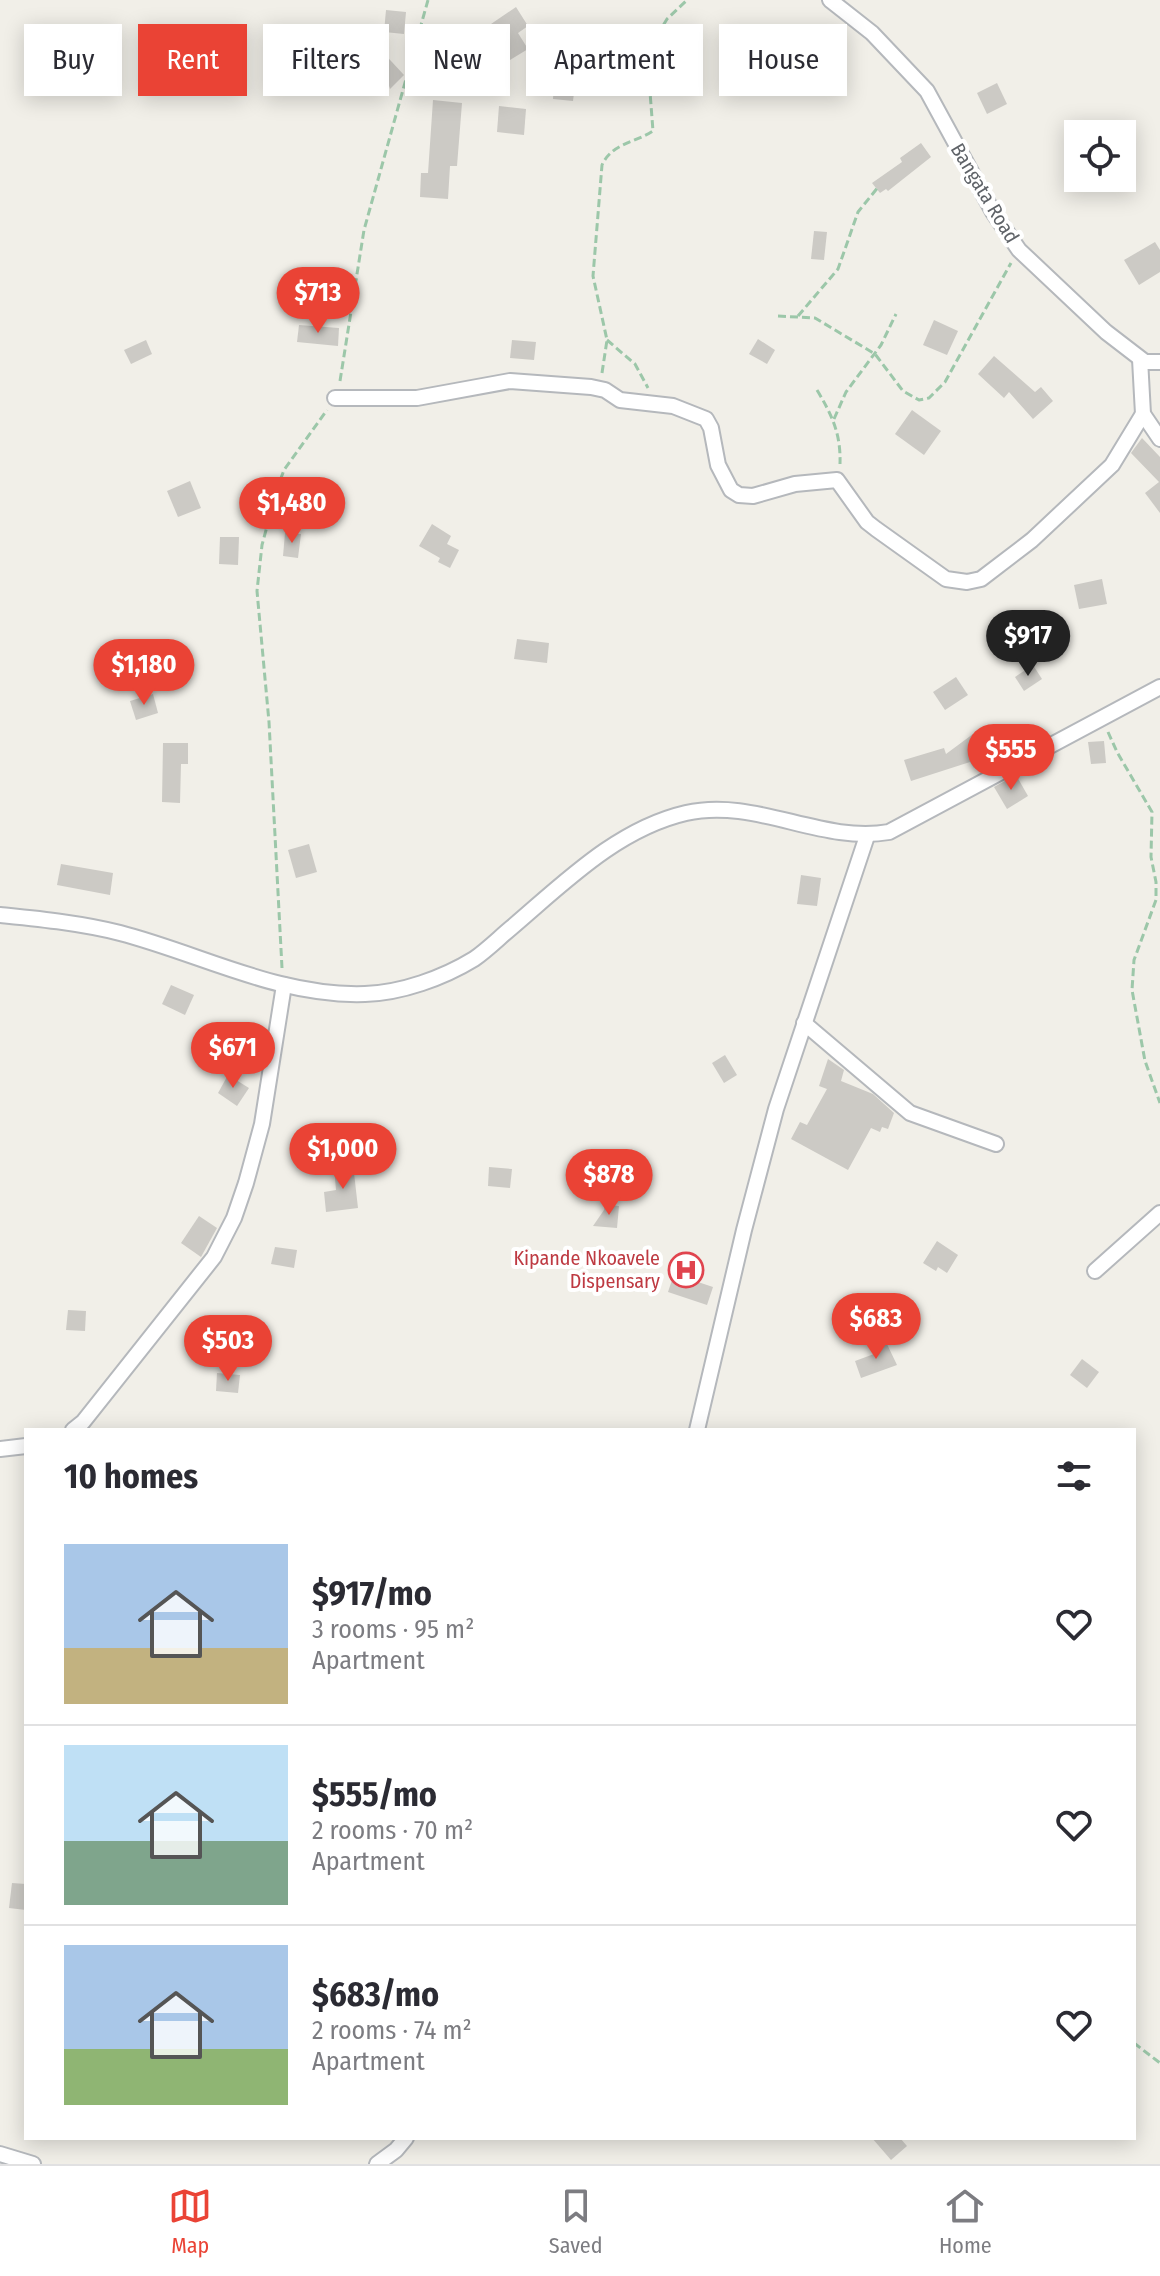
<!DOCTYPE html>
<meta charset="utf-8">
<style>
:root{--surface:#fff;--page:#f7f7f7;--text:#2b2b33;--muted:#7c7c81;--line:#e1e1e2;--accent:#ea4335}
body{margin:0;font-family:"Fira Sans Condensed",sans-serif;background:var(--page);color:var(--text);height:100vh;display:flex;flex-direction:column;font-size:30px;white-space:nowrap}
*{box-sizing:border-box;margin:0}
p{font-size:26px;color:var(--muted)}
.icon{flex:none;width:44px;height:44px;fill:none;stroke:currentColor;stroke-width:2;stroke-linecap:round;stroke-linejoin:round}
.map{position:relative;flex:1;overflow:hidden}
.panel{position:absolute;left:24px;top:1428px;width:1112px;height:712px;display:flex;flex-direction:column;background:var(--surface);border-radius:0px;box-shadow:0 4px 20px #0003}
.panel>*{flex:none}
.guide{position:absolute;left:24px;top:24px;width:1112px;height:72px;display:flex;gap:16px}
.controls{position:absolute;left:1064px;top:120px;display:grid;gap:16px}
.controls a{display:grid;place-items:center;width:72px;height:72px;border-radius:0px;background:var(--surface);box-shadow:0 4px 20px #0003;font-size:40px}
.price{position:absolute;translate:-50% -68px;padding:0 18px;border-radius:28px;background:var(--accent);color:#fff;font-size:26px;line-height:52px;filter:drop-shadow(0 2px 4px #0008)}
.price::after{content:'';position:absolute;left:50%;top:48px;width:24px;height:18px;margin-left:-12px;background:inherit;clip-path:polygon(0 0,100% 0,50% 100%)}
.price.current{background:#222;color:#fff}
ul{padding:0;list-style:none}
li{display:flex;align-items:center;gap:24px;height:200px;padding:0 40px}
li+li{border-top:2px solid var(--line)}
li span{display:grid;place-items:center;flex:none;width:224px;height:160px;border-radius:0px;color:#555}
li>.icon{margin-inline-start:auto}
span .icon{width:96px;height:96px;fill:#fffc;stroke-width:1}
li b{font-size:34px}
h2{display:flex;justify-content:space-between;align-items:center;height:96px;padding:0 40px;font-size:34px}
.tag{padding:0 28px;border-radius:0px;background:var(--surface);box-shadow:0 4px 20px #0003;font-size:28px;line-height:72px}
.tag.current{background:var(--accent);color:#fff}
.menu{display:flex;justify-content:space-around;align-items:center;height:112px;border-top:2px solid var(--line);background:var(--surface);font-size:22px;color:var(--muted)}
.menu a{display:grid;justify-items:center;gap:4px}
.menu .current{color:var(--accent)}
.map>svg:first-child{display:block}
.building{fill:#cccac5}
.lines{fill:none;stroke-linecap:round;stroke-linejoin:round}
.minor-casing{stroke:#b5b8bc;stroke-width:18}
.path{stroke:#9cc7a9;stroke-width:3;stroke-dasharray:8 4;stroke-linecap:butt}
.minor{stroke:#fff;stroke-width:14}
.labels{text-anchor:middle;dominant-baseline:central;stroke-width:8;stroke-linejoin:round;paint-order:stroke}
.street-label{font-size:20px;fill:#5f6368;stroke:#fff}
.health-label{font-size:20px;fill:#be3a42;stroke:#fff;text-anchor:end}
</style>
<div class="map">
<svg width="1160" height="2164" viewBox="0 0 1160 2164">
<rect width="100%" height="100%" fill="#f1efe8"/>
<g class="building">
<polygon points="516,7 528,26 518,33 528,49 510,60 503,48 505,46 491,24"/>
<polygon points="386,10 406,12 404,34 384,32"/>
<polygon points="378,47 404,75 390,89 385,73"/>
<polygon points="554,83 575,85 573,101 553,99"/>
<polygon points="997,83 1007,104 987,114 977,93"/>
<polygon points="433,100 462,103 457,166 450,166 448,199 420,197 421,173 428,173"/>
<polygon points="499,106 526,109 524,135 497,132"/>
<polygon points="921,143 931,157 888,191 886,189 880,193 872,183 902,162 900,158"/>
<polygon points="814,231 827,232 824,260 811,259"/>
<polygon points="1155,242 1160,250 1160,272 1139,285 1124,260"/>
<polygon points="934,320 958,331 947,355 923,345"/>
<polygon points="299,325 339,328 338,346 297,342"/>
<polygon points="758,339 775,350 767,364 749,354"/>
<polygon points="146,340 152,354 131,364 124,350"/>
<polygon points="512,340 536,342 534,360 510,358"/>
<polygon points="994,356 1035,392 1041,387 1053,401 1033,419 1009,392 1004,398 978,374"/>
<polygon points="912,410 941,431 924,455 895,434"/>
<polygon points="1142,438 1160,457 1160,513 1145,493 1159,482 1131,453"/>
<polygon points="190,481 201,508 178,517 167,491"/>
<polygon points="246,494 266,497 263,519 246,517 247,508 244,507"/>
<polygon points="432,524 451,536 447,544 459,550 450,568 438,562 440,558 419,546"/>
<polygon points="285,533 301,534 298,558 283,556"/>
<polygon points="220,537 239,537 238,565 219,564"/>
<polygon points="1102,579 1107,604 1079,609 1074,585"/>
<polygon points="517,639 549,643 547,663 514,659"/>
<polygon points="1033,665 1042,679 1024,691 1015,677"/>
<polygon points="956,677 968,695 945,710 933,692"/>
<polygon points="153,694 158,713 136,720 130,701"/>
<polygon points="973,734 990,755 974,768 970,762 911,781 904,760 944,748 946,754"/>
<polygon points="1104,741 1106,763 1091,764 1088,742"/>
<polygon points="163,743 188,743 188,764 181,764 180,803 162,802"/>
<polygon points="1016,775 1028,796 1007,809 994,787"/>
<polygon points="309,844 317,872 296,878 288,850"/>
<polygon points="61,864 113,873 110,895 57,885"/>
<polygon points="801,875 821,878 817,906 797,904"/>
<polygon points="171,985 194,995 185,1015 162,1004"/>
<polygon points="725,1055 737,1075 724,1083 712,1063"/>
<polygon points="828,1059 844,1070 841,1081 873,1094 894,1113 888,1129 882,1127 880,1132 871,1128 848,1170 791,1139 800,1122 807,1125 827,1089 819,1086"/>
<polygon points="228,1075 249,1088 237,1106 218,1093"/>
<polygon points="353,1164 358,1208 326,1212 324,1192 336,1190 334,1167"/>
<polygon points="489,1167 512,1169 510,1188 488,1186"/>
<polygon points="605,1205 619,1206 617,1228 593,1226 604,1210"/>
<polygon points="199,1216 217,1228 201,1257 181,1243"/>
<polygon points="937,1241 958,1255 947,1273 938,1267 936,1271 923,1263"/>
<polygon points="275,1247 297,1250 294,1268 271,1264"/>
<polygon points="681,1253 699,1259 692,1280 713,1287 707,1305 668,1292"/>
<polygon points="68,1310 86,1311 85,1331 66,1330"/>
<polygon points="886,1342 897,1365 861,1378 855,1361 874,1354 872,1349"/>
<polygon points="1082,1359 1099,1372 1087,1388 1070,1375"/>
<polygon points="217,1373 240,1375 238,1393 216,1391"/>
<polygon points="12,1883 26,1884 26,1910 9,1908"/>
<polygon points="872,2138 900,2138 907,2146 891,2160"/>
</g>
<g class="lines">
<g class="minor-casing">
<g id="minor">
<polyline points="830,0 872,33 927,91 993,212 1019,250 1106,332 1145,362 1160,362"/>
<polyline points="1140,359 1143,414 1160,439"/>
<polyline points="335,398 417,398 510,381 591,387 605,390 620,400 673,406 706,419 711,428 718,465 731,490 739,495 753,496 795,484 837,480 867,522 876,529 946,579 967,582 981,579 1032,540 1112,465 1143,414"/>
<path d="M0 915C39 919 81 923 120 933 201 954 279 997 365 994 401 993 443 978 474 959 487 950 499 938 511 928 564 883 617 829 686 813 755 797 821 844 889 832L1160 687"/>
<polyline points="804,1023 910,1113 996,1144"/>
<polyline points="1095,1271 1160,1213"/>
<polyline points="73,1430 83,1422 214,1257 234,1218 246,1183 262,1124 284,985"/>
<polyline points="697,1430 744,1230 776,1109 867,836"/>
<polyline points="0,1449 26,1446"/>
<polyline points="0,2154 33,2164"/>
<polyline points="377,2164 396,2150 406,2138"/>
</g>
</g>
<g class="path">
<polyline points="778,316 815,318 875,354 903,391 919,400 929,398 945,382 1011,263"/>
<polyline points="798,316 838,269 858,212 879,186"/>
<polyline points="607,340 635,364 648,388"/>
<path d="M602 373 607 340 593 276 602 165C612 143 635 143 653 131L647 53 667 19 687 0"/>
<polyline points="340,381 364,230 428,0"/>
<path d="M817 390C832 415 841 434 840 464"/>
<polyline points="834,419 846,392 881,345 896,314"/>
<polyline points="1108,732 1117,752 1152,812 1151,857 1156,882 1156,900 1134,960 1132,990 1145,1061 1160,1103"/>
<polyline points="282,968 269,722 257,591 262,545 278,486 284,470 327,410"/>
<polyline points="1134,2043 1160,2063"/>
</g>
<use href="#minor" class="minor"/>
</g>
<defs>
<g id="hospital-ring" transform="scale(1.8)"><circle r="9.5" fill="#fff" stroke="#e0444e" stroke-width="1.5"/><path d="M-5-5h3v3.5h4V-5h3V5h-3V1.5h-4V5h-3Z" fill="#e0444e"/></g>
</defs>
<g fill-rule="evenodd">
<use href="#hospital-ring" x="686" y="1270"/>
</g>
<g class="labels">
<g class="street-label">
<text transform="translate(985 193) rotate(59)">Bangata Road</text>
</g>
<g class="health-label">
<text x="660" y="1258">Kipande Nkoavele<tspan x="660" dy="23">Dispensary</tspan></text>
</g>
</g>
</svg>
<div class="controls">
<a><svg class="icon" aria-label="locate" viewBox="0 0 24 24"><circle cx="12" cy="12" r="6"/><path d="M12 2v4M12 18v4M2 12h4M18 12h4"/></svg></a>
</div>
<b class="price" style="left:318px;top:335px">$713</b>
<b class="price" style="left:292px;top:545px">$1,480</b>
<b class="price current" style="left:1028px;top:678px">$917</b>
<b class="price" style="left:144px;top:707px">$1,180</b>
<b class="price" style="left:1011px;top:792px">$555</b>
<b class="price" style="left:233px;top:1090px">$671</b>
<b class="price" style="left:343px;top:1191px">$1,000</b>
<b class="price" style="left:609px;top:1217px">$878</b>
<b class="price" style="left:876px;top:1361px">$683</b>
<b class="price" style="left:228px;top:1383px">$503</b>
<div class="guide">
<a class="tag">Buy</a>
<a class="tag current">Rent</a>
<a class="tag">Filters</a>
<a class="tag">New</a>
<a class="tag">Apartment</a>
<a class="tag">House</a>
</div>
<section class="panel">
<h2>10 homes<svg class="icon" aria-label="filters" viewBox="0 0 24 24"><path d="M4 7h16M4 17h16"/><circle cx="9" cy="7" r="2"/><circle cx="15" cy="17" r="2"/></svg></h2>
<ul>
<li><span style="background:linear-gradient(#a9c7e8 65%,#c2b280 0)"><svg class="icon" aria-label="home" viewBox="0 0 24 24"><path d="M3 11l9-7 9 7M6 9v11h12V9"/></svg></span><div><b>$917/mo</b><p>3 rooms · 95 m²</p><p>Apartment</p></div><svg class="icon" aria-label="heart" viewBox="0 0 24 24"><path d="M12 20l-8-8c-3-5 5-10 8-4 3-6 11-1 8 4z"/></svg></li>
<li><span style="background:linear-gradient(#bfe0f5 60%,#7fa58c 0)"><svg class="icon" aria-label="home" viewBox="0 0 24 24"><path d="M3 11l9-7 9 7M6 9v11h12V9"/></svg></span><div><b>$555/mo</b><p>2 rooms · 70 m²</p><p>Apartment</p></div><svg class="icon" aria-label="heart" viewBox="0 0 24 24"><path d="M12 20l-8-8c-3-5 5-10 8-4 3-6 11-1 8 4z"/></svg></li>
<li><span style="background:linear-gradient(#a9c7e8 65%,#8fb573 0)"><svg class="icon" aria-label="home" viewBox="0 0 24 24"><path d="M3 11l9-7 9 7M6 9v11h12V9"/></svg></span><div><b>$683/mo</b><p>2 rooms · 74 m²</p><p>Apartment</p></div><svg class="icon" aria-label="heart" viewBox="0 0 24 24"><path d="M12 20l-8-8c-3-5 5-10 8-4 3-6 11-1 8 4z"/></svg></li>
</ul>
</section>
</div>
<nav class="menu">
<a class="current"><svg class="icon" aria-label="map" viewBox="0 0 24 24"><path d="M3 6l6-2 6 2 6-2v14l-6 2-6-2-6 2zM9 4v14M15 6v14"/></svg>Map</a>
<a><svg class="icon" aria-label="saved" viewBox="0 0 24 24"><path d="M7 4h10v16l-5-4-5 4z"/></svg>Saved</a>
<a><svg class="icon" aria-label="home" viewBox="0 0 24 24"><path d="M3 11l9-7 9 7M6 9v11h12V9"/></svg>Home</a>
</nav>
